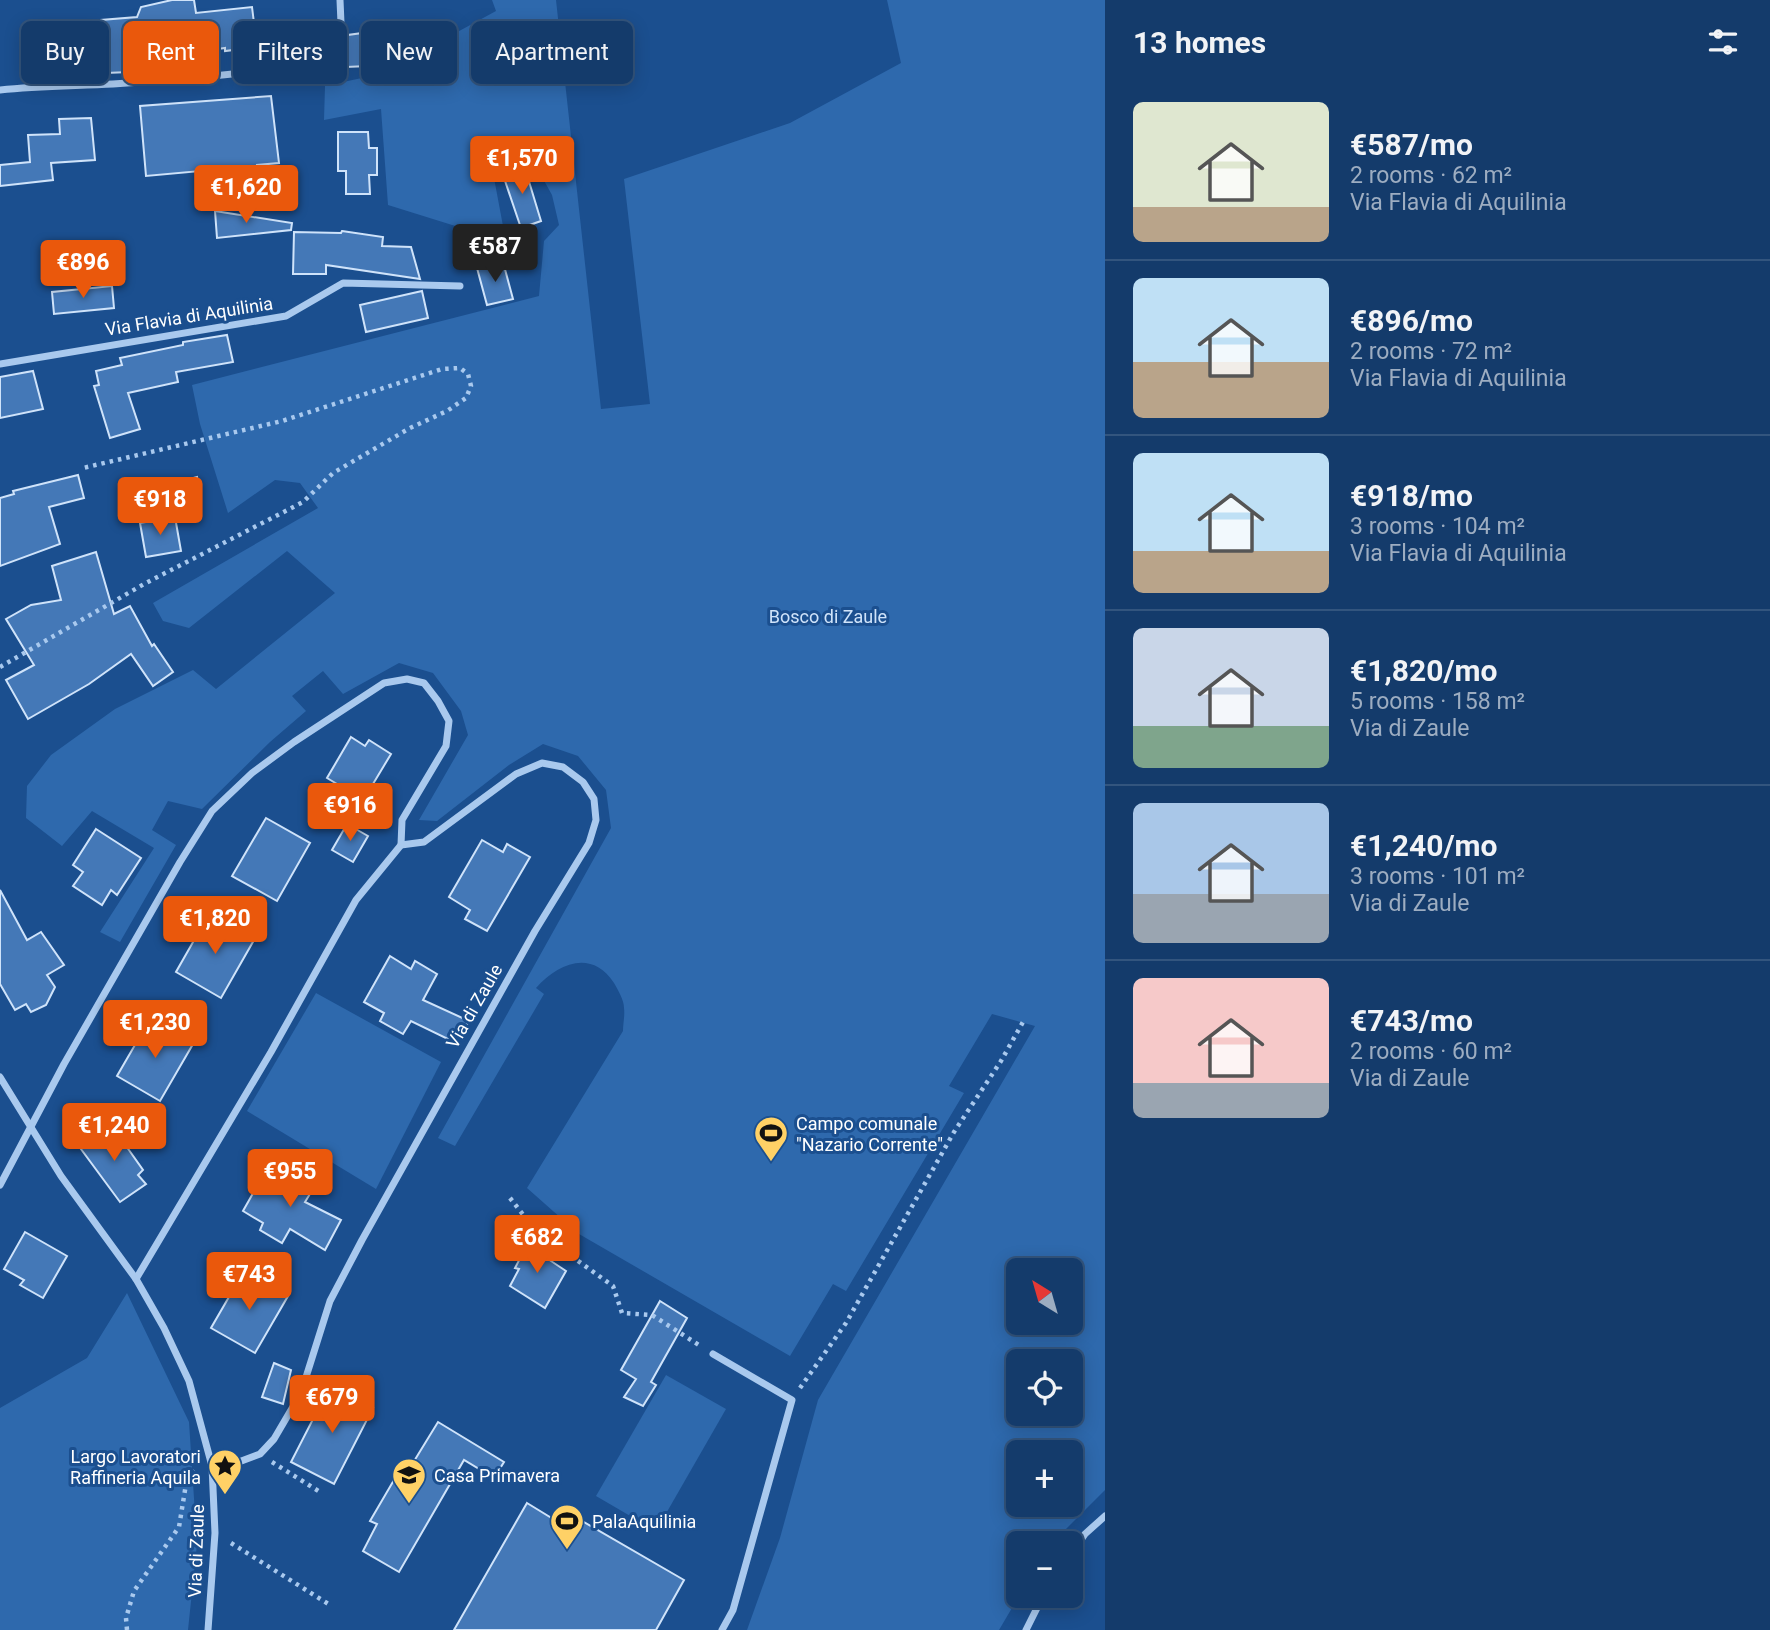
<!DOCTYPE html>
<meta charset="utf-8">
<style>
:root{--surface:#143b6b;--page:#214673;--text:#f1f3f6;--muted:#9dadc1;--line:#33557e;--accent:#ea580c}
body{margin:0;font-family:Roboto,sans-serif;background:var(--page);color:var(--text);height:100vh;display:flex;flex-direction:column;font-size:26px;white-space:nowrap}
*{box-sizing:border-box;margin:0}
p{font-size:23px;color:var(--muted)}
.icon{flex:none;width:38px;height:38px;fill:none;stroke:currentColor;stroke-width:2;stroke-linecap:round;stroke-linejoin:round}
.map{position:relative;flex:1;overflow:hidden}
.sheet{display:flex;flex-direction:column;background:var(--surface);width:665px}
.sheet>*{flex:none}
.hud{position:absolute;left:21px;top:21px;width:665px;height:63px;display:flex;gap:14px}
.needle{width:46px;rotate:323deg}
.controls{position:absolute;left:1006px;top:1258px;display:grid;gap:14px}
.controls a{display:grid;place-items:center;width:77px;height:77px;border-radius:10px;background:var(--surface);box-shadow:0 4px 18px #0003,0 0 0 2px var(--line);font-size:35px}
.price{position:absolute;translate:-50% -60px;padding:0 16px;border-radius:7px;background:var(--accent);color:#fff;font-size:23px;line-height:46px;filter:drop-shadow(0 2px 4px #0008)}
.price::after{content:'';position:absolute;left:50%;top:42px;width:21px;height:16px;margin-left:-10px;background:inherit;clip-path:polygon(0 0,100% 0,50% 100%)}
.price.selected{background:#222;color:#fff}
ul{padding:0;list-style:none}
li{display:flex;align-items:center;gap:21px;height:175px;padding:0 28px}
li+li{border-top:2px solid var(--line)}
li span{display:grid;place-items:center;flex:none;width:196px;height:140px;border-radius:10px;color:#555}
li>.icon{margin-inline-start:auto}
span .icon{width:84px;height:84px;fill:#fffc;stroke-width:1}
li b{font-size:30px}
h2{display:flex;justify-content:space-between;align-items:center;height:84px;padding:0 28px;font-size:30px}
.chip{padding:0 24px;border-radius:10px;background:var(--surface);box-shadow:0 4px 18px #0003,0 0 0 2px var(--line);font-size:24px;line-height:63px}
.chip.selected{background:var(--accent);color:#fff}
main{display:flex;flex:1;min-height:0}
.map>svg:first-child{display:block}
.green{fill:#2e69ad;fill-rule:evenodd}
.building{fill:#4478b7;stroke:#cfe3fa;stroke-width:2}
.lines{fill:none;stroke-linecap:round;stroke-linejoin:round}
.path{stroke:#a9c9ee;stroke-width:4.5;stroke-dasharray:3.5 5;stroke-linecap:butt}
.minor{stroke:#a9c9ee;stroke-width:7}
.labels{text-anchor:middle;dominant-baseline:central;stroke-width:6;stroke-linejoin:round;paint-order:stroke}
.street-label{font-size:18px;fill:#fff;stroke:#1b4f8f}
.park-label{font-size:18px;fill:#cfe3fa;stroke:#1b4f8f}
.poi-label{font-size:18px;fill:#fff;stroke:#1b4f8f;text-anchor:start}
</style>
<main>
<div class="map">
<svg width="1105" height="1630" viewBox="0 0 1105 1630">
<rect width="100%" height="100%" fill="#1b4f8f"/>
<g class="green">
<path d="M492 0H556L601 409 650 404 624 179 790 123 901 63 887 0H1105V1490L1052 1543 1018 1544 1019 1596 999 1630H747L780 1538 818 1400 1035 1026 992 1014 949 1086 964 1093 846 1291 833 1284 790 1356 579 1234 527 1188 623 1031C623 1024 625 1015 624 1008 624 1000 618 990 614 983 592 949 558 963 536 988L544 994 455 1146 438 1138 611 828 606 790 578 756 543 744 509 765 437 821 419 820 468 735 461 711 433 673 399 663 343 694 323 671 292 696 306 711 270 742 202 809 168 801 152 830 176 845 120 942 100 932 154 848 92 811 62 846 26 818 27 786 51 755 115 709 193 670 216 689 335 593 287 551 189 628 163 621 153 603 318 508 300 483 275 480 228 513 200 424 192 385 539 296 544 241 559 225 552 195 527 150 491 162 503 226 465 229 388 205 381 109 324 120 325 86 380 74 496 11ZM1071 1270V1323H1018V1270ZM1018 1362H1071V1414H1018ZM1018 1452H1071V1505H1018Z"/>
<polygon points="316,993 441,1062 376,1189 247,1111"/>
<polygon points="127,1293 189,1422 197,1544 188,1630 0,1630 0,1408 87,1358"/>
<polygon points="666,1375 726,1409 656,1531 596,1496"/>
</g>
<g class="building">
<polygon points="172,0 194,0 196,13 252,7 257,47 225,51 225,48 128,62 129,72 106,73 103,49 85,52 80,26 101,23 101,20 137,17 141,7"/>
<polygon points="413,26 416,42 367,52 368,66 346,67 348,35"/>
<polygon points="271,96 279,163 257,165 260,195 213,195 211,170 146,176 140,106"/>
<polygon points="91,118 95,160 51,163 53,180 0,186 0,165 30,162 28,135 60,134 59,119"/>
<polygon points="338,132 368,132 369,148 377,148 377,175 369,175 370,194 346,194 346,171 338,171"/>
<polygon points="524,165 541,221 521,228 502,172"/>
<polygon points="215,211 292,223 291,230 217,238"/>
<polygon points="342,231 383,237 382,246 411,247 420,279 326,265 326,274 293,274 294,232 341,233"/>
<polygon points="520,233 526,255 506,262 498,240"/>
<polygon points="503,262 513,299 487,305 477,268"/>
<polygon points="112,286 114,308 54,314 52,292"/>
<polygon points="422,291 428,318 366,332 360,305"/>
<polygon points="227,335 233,362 176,372 178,382 128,393 140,429 110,438 94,386 99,385 96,371 122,365 120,358 183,345 183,342"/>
<polygon points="33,371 43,409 0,418 0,377"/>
<polygon points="78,475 84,498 49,507 60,544 0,566 0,498 14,494 13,491"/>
<polygon points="197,477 199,509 174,517 170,484"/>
<polygon points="175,517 181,551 146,557 140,523"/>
<polygon points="96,552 114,614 130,606 152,646 154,644 173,672 153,686 131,654 89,684 28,719 6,680 34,665 6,619 31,605 61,600 52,566"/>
<polygon points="351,737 365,746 369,740 391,754 358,809 336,796 342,787 327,778"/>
<polygon points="266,818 310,843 277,901 232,876"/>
<polygon points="347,824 368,836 353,862 332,850"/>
<polygon points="96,829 141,858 117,895 111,890 102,905 73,886 83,872 73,865"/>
<polygon points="482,840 503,852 507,844 530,857 487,931 465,919 470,910 449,897"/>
<polygon points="0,890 27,940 41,932 64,965 47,975 55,987 46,1005 31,1012 26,1004 15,1010 0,984"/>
<polygon points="209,914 254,940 221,998 176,972"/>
<polygon points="390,956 411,969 415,961 437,974 423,1000 469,1021 456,1043 411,1021 403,1034 380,1021 384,1013 364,1002"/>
<polygon points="150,1019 193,1044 160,1101 117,1076"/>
<polygon points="104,1127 116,1141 119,1136 143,1170 138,1175 146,1184 120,1202 78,1145"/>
<polygon points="269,1165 290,1177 293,1171 316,1184 305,1202 341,1220 325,1250 290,1229 282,1243 260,1230 263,1223 243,1211"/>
<polygon points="25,1232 67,1256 43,1298 20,1285 24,1280 4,1269"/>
<polygon points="533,1242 552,1251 548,1259 566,1271 545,1308 510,1286 519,1269 515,1268 526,1247 529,1249"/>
<polygon points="244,1271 288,1296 255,1353 211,1328"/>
<polygon points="660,1301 687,1318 651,1382 656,1385 643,1406 624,1397 636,1379 621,1370"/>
<polygon points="274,1363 291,1370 283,1404 262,1397"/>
<polygon points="330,1386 373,1408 334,1484 291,1462"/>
<polygon points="438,1422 504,1462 494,1478 464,1460 399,1572 363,1551 377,1524 370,1521 401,1468 408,1471"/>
<polygon points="527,1503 563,1525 570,1514 684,1580 656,1630 454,1630"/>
</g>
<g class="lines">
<g class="path">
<polyline points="0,667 144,584 303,502 333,473 410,428 447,411 466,398 471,386 468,374 460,368 442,369 282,421 83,468"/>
<polyline points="510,1198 535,1230 613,1286 622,1313 652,1315 702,1347"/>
<polyline points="800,1388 846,1323 954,1132 1001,1061 1023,1022"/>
<polyline points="272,1462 320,1492"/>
<polyline points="231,1543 330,1605"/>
<polyline points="127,1630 126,1618 134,1591 179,1527 187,1478 195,1471"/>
</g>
<g class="minor">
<path d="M0 90C38 86 75 86 113 84 187 79 263 72 337 61L341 23 340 0"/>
<polyline points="0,364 286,316 343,283 460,286"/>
<polyline points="0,1077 61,1176 136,1279 164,1328 189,1381 212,1466 215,1533 208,1630"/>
<polyline points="0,1185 64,1064 180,862 212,811 252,773 294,742 384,683 407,679 424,683 438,701 449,721 446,746 402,820 401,845"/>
<polyline points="136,1279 271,1052 356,900 401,845 424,842 516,774 542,763 563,767 583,782 594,799 596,820 589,843 535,931 362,1240 330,1301 301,1393 274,1439 260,1454 236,1463 212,1466"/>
<polyline points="713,1354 792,1400 733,1610 722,1630"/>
<polyline points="1071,1554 1085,1534 1105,1516"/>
<polyline points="1026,1630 1043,1596"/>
</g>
</g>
<defs>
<g id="stadium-pin" transform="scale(1.75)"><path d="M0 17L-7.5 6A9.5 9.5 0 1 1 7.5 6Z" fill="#ffd166" stroke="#1b4f8f"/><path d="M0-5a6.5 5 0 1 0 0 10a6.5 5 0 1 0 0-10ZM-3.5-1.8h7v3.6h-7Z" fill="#111"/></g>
<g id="sight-pin" transform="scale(1.75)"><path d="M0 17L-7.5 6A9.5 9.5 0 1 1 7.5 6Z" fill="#ffd166" stroke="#1b4f8f"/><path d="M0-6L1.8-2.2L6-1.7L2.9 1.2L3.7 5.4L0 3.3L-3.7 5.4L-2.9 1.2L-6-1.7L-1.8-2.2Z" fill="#111"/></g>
<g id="school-pin" transform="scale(1.75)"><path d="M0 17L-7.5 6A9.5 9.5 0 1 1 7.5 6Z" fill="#ffd166" stroke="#1b4f8f"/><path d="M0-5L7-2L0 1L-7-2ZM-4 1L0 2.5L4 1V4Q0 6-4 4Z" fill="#111"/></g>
</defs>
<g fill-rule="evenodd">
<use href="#stadium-pin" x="771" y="1133"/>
<use href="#sight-pin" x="225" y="1466"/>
<use href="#school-pin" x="409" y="1475"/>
<use href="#stadium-pin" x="567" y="1521"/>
</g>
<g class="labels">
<g class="street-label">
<text transform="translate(189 316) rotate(-9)">Via Flavia di Aquilinia</text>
<text transform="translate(474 1006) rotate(-60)">Via di Zaule</text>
<text transform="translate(196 1551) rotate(-88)">Via di Zaule</text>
</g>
<g class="park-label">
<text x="828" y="616">Bosco di Zaule</text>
</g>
<g class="poi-label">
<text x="796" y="1123">Campo comunale<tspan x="796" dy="21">"Nazario Corrente"</tspan></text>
<text x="201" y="1456" text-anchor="end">Largo Lavoratori<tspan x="201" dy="21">Raffineria Aquila</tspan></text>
<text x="434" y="1475">Casa Primavera</text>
<text x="592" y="1521">PalaAquilinia</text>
</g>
</g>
</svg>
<div class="controls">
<a><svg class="needle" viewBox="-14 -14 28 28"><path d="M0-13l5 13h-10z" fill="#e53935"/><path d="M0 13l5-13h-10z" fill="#9dadc1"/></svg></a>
<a><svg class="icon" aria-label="locate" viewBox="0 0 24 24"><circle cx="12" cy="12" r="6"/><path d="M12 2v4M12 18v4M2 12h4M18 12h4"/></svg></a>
<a>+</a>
<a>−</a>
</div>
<b class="price" style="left:522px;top:196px">€1,570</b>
<b class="price" style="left:246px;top:225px">€1,620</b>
<b class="price selected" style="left:495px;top:284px">€587</b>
<b class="price" style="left:83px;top:300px">€896</b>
<b class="price" style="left:160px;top:537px">€918</b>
<b class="price" style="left:350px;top:843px">€916</b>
<b class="price" style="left:215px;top:956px">€1,820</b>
<b class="price" style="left:155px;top:1060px">€1,230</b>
<b class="price" style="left:114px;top:1163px">€1,240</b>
<b class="price" style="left:290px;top:1209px">€955</b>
<b class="price" style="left:537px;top:1275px">€682</b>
<b class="price" style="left:249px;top:1312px">€743</b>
<b class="price" style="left:332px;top:1435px">€679</b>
<div class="hud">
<a class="chip">Buy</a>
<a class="chip selected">Rent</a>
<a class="chip">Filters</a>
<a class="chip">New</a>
<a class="chip">Apartment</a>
</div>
</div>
<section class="sheet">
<h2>13 homes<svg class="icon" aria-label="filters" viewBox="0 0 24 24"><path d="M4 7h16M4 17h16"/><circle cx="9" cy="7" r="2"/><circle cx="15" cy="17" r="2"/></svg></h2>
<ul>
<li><span style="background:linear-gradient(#dfe7d0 75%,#b9a48a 0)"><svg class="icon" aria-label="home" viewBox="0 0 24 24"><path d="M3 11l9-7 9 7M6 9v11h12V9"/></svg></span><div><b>€587/mo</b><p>2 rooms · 62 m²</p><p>Via Flavia di Aquilinia</p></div></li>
<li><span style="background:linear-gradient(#bfe0f5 60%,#b9a48a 0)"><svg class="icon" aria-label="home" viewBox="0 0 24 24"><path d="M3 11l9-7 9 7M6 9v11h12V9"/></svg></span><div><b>€896/mo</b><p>2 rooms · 72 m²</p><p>Via Flavia di Aquilinia</p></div></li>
<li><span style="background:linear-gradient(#bfe0f5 70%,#b9a48a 0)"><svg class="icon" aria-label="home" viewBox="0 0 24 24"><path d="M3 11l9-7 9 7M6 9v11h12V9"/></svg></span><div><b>€918/mo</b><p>3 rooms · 104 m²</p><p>Via Flavia di Aquilinia</p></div></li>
<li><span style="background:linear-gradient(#c9d6e8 70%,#7fa58c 0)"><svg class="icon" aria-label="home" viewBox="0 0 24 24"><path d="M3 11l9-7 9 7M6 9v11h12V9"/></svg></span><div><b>€1,820/mo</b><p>5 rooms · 158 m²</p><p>Via di Zaule</p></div></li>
<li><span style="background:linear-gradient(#a9c7e8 65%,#9aa5b1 0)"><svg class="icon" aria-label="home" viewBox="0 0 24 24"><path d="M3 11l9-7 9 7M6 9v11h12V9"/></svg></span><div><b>€1,240/mo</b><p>3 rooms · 101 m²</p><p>Via di Zaule</p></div></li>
<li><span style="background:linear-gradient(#f6c9c9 75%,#9aa5b1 0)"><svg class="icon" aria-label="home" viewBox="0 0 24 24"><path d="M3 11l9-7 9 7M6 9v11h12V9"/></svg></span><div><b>€743/mo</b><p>2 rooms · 60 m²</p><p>Via di Zaule</p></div></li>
</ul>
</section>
</main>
